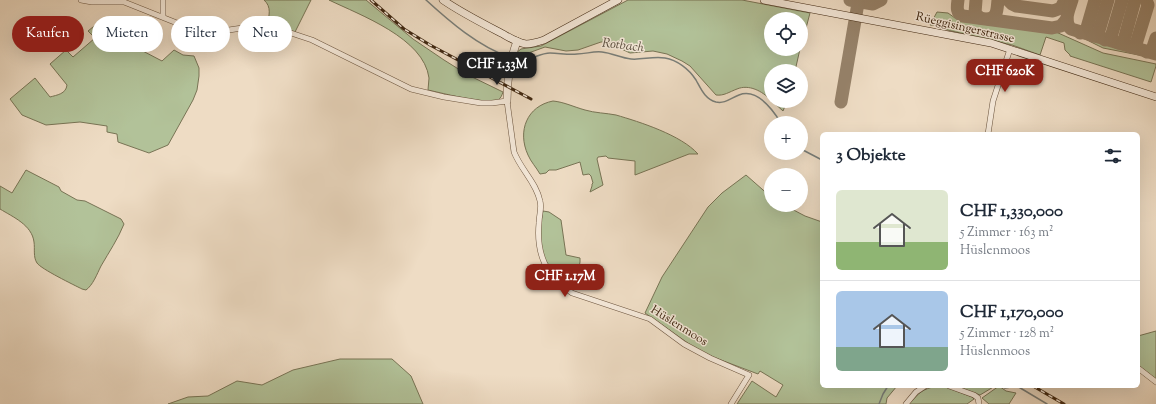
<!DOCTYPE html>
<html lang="de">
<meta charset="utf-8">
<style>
:root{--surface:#fff;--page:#f6f6f7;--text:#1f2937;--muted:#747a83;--line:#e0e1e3;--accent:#8f2418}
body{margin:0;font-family:"Sorts Mill Goudy",serif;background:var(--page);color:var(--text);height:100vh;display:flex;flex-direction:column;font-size:15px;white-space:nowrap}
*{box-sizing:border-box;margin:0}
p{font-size:13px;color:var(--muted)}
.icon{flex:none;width:22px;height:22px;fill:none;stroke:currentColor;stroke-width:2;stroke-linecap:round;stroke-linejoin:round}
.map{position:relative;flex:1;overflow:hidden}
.side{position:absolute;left:820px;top:132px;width:320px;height:256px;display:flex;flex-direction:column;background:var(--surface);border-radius:6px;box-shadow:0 4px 16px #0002}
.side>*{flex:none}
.guide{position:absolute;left:12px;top:16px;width:380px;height:36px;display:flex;gap:8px}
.buttons{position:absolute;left:764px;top:12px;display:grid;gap:8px}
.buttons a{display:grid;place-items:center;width:44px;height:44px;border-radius:50%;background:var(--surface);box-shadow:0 4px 16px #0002;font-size:20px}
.price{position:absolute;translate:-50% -34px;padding:0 9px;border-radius:8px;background:var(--accent);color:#fff;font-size:13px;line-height:26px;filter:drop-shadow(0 1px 2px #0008)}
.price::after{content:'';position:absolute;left:50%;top:24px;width:12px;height:9px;margin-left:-6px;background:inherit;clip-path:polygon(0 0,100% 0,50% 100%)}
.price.selected{background:#222;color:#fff}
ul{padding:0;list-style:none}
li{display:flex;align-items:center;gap:12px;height:100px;padding:0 16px}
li+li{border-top:1px solid var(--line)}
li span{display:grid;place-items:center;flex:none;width:112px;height:80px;border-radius:6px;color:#555}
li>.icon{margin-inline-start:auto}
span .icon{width:48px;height:48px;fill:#fffc;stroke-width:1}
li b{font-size:17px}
h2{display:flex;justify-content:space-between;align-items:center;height:48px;padding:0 16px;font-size:17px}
.pill{padding:0 14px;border-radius:18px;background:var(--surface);box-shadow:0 4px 16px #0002;font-size:14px;line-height:36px}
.pill.selected{background:var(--accent);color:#fff}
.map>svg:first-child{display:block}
.green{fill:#b2c299;stroke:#787455}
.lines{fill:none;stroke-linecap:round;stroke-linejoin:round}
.stream{stroke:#797e79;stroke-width:1.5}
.taxiway{stroke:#96826a;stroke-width:13}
.minor-casing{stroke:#6b543e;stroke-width:6}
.tertiary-casing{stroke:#6b543e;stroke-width:8}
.secondary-casing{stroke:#3f2711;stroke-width:8}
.minor{stroke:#f4e8d9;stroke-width:5}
.tertiary{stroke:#f4e8d9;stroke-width:7}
.secondary{stroke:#f4e8d9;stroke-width:7}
.rail-casing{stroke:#3f2711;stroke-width:3}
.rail{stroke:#f4e8d9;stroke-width:1.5;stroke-dasharray:4.5;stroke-linecap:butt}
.labels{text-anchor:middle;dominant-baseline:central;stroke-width:3;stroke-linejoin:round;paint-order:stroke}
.street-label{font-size:12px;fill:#3f2711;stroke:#f4e8d9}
.water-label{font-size:13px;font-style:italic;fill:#574b3c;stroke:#f4e8d9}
</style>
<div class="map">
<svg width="1156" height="404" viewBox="0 0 1156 404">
<rect width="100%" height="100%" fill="#eedcc4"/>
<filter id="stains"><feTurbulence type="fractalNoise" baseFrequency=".005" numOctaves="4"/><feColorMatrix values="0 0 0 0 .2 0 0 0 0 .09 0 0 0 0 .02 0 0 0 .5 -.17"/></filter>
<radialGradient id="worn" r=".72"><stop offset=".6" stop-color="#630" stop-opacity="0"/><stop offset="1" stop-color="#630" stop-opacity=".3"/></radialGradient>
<g class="green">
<path d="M264 0H311L295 32 267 25C269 16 272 7 264 0Z"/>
<path d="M329 0H366L413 39 444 60 468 75 503 92C502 95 501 98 498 100 487 105 442 93 428 90 428 86 429 82 429 78 424 38 360 15 329 0Z"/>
<path d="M628 0H742L810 13 801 47V19H771V49H800L795 71H771V100C762 91 749 84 737 89 729 92 724 96 716 95L690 66 682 61 667 54 653 51 630 53 607 42H601L578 50 566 51 545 47 523 55 516 53 521 49 541 46Z"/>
<polygon points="937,12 948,13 955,18 1056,32 1103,53 1156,64 1156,66 1151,82 1070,56 1070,55 1065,50 1064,43 1046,37 1040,55 1012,45 939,28 940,26 930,25"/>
<path d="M98 23 114 36 162 61 174 50 183 55 194 56 199 68V76L197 90 193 100 168 145 149 153 118 142 117 134 107 132V126L80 122 46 125 22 115 10 99 35 78 50 97C57 95 66 94 67 85L50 64 66 50 73 57 95 38 88 31Z"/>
<polygon points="1079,36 1154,58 1103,48"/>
<path d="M553 101C564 102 574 107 585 110 595 113 606 113 616 115 640 122 681 135 698 154H689L635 175V161L608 158 606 156 598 157 597 159 603 185 590 192 592 186V184L593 183 591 176 589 174 583 175 580 162 556 170H549L546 173 540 174C536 167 531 162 528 155 517 131 527 106 553 101Z"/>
<polygon points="772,101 787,101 783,111"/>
<path d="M26 170 59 187 61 191 77 200 85 201 121 219 124 224C118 239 109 252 101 266 97 274 93 285 86 290L82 289C74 285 41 269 37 263 33 257 35 249 34 242 32 225 13 217 0 209V186L12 193Z"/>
<polygon points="746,175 771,197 771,205 784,205 805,216 822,222 822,386 897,386 887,398 886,404 737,404 752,381 776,397 783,385 760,371 758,374 713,357 692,346 645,313 662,277 708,207 722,193"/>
<path d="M543 211 549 212 561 220 566 255 580 258C581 268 574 283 563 284 558 278 552 274 548 267 538 252 539 229 543 211Z"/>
<polygon points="1156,331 1156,379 1138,365 1138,336"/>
<polygon points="340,359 392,359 411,376 423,404 168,404 188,397 208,396 237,381 262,385 293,370"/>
<path d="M937 386H944L972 397 974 399 967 404H909C919 393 922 389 937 386Z"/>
<polygon points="955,386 995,386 980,395"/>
<polygon points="999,386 1006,391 1016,393 1009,404 989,404 982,398"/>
</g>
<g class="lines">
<g class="stream">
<path d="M426 0C450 22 478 46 509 57"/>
<path d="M515 59C528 63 538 53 550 53 559 53 568 55 577 54 586 54 593 51 602 52 612 53 621 58 631 59 642 60 653 56 665 58 677 60 689 69 696 80 701 89 705 99 716 102 725 104 731 98 739 95 757 88 773 110 781 123"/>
<polyline points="801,149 822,160"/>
<polyline points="1001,386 1005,388 1017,386 1047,404"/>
<polyline points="879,404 883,394 888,386"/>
</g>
<g class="taxiway">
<polyline points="850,0 873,4 881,0"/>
<path d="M958 0C957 7 956 13 963 16L1052 28 1061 26 1067 19"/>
<polyline points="976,0 975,13 980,18"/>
<polyline points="1008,0 1012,4 1016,6 1053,11 1061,8 1065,0"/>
<path d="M1072 0C1069 10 1063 21 1071 29L1156 54"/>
<path d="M988 19C998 18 997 8 998 0"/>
<polyline points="1080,33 1086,31 1095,0"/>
<polyline points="1093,36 1098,34 1108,0"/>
<polyline points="1105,40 1109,39 1111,37 1122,0"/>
<polyline points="1118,43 1122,43 1124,40 1135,0"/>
<polyline points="1131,47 1134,47 1136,44 1148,5 1146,0"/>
<polyline points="1147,52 1152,50 1156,38"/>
<polyline points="841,102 857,9 858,4 855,1"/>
</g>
<g class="minor-casing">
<g id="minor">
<path d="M81 0 92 2H124L197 31H222L249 27H265L279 29 312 40 411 89 444 97 481 103H492L507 101 514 152C521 170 536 182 540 201 542 208 539 215 539 223 536 254 546 276 572 293L650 319 684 344 710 358 749 375 731 404"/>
<polyline points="163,16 163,0"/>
<polyline points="988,134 993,101 1010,49"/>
<polyline points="1138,368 1156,382"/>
<polyline points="949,386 974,395 978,398 979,404"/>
<polyline points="906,404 916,392 925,386"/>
</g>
</g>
<g class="tertiary-casing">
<path id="tertiary" d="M507 101C507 81 510 60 517 41"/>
</g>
<g class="secondary-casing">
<g id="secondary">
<path d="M443 0C462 13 482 23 503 34 510 38 518 43 526 44 532 44 538 42 544 40L618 0"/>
<polyline points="764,0 991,43 1156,97"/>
</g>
</g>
<use href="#minor" class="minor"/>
<use href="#tertiary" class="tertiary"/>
<use href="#secondary" class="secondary"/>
<g class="rail-casing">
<g id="rail">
<polyline points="371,0 404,29 430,45 531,99"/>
<polyline points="1033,386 1064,404"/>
</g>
</g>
<use href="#rail" class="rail"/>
</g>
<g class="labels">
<g class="street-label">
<text transform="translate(965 28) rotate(13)">Rüeggisingerstrasse</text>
<text transform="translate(679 326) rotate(32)">Hüslenmoos</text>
</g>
<g class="water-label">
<text transform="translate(623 46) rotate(7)">Rotbach</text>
</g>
</g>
<rect width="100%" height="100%" filter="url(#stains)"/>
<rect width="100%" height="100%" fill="url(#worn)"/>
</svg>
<div class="buttons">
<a><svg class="icon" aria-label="locate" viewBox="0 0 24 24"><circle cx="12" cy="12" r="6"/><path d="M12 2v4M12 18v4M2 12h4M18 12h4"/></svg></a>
<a><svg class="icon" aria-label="layers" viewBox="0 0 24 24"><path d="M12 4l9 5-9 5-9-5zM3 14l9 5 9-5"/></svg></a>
<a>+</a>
<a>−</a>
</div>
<b class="price selected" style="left:497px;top:86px">CHF 1.33M</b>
<b class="price" style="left:1005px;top:93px">CHF 620K</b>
<b class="price" style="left:565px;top:298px">CHF 1.17M</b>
<div class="guide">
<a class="pill selected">Kaufen</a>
<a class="pill">Mieten</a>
<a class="pill">Filter</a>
<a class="pill">Neu</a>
</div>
<section class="side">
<h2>3 Objekte<svg class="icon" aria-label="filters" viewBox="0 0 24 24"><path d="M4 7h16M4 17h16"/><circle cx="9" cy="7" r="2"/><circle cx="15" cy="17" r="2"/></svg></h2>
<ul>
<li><span style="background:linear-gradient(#dfe7d0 65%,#8fb573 0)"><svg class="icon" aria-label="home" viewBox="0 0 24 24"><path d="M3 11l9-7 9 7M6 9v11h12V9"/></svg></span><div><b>CHF 1,330,000</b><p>5 Zimmer · 163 m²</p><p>Hüslenmoos</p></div></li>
<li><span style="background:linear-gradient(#a9c7e8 70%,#7fa58c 0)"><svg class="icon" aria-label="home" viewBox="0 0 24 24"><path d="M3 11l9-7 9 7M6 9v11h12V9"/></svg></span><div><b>CHF 1,170,000</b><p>5 Zimmer · 128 m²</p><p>Hüslenmoos</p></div></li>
</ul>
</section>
</div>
